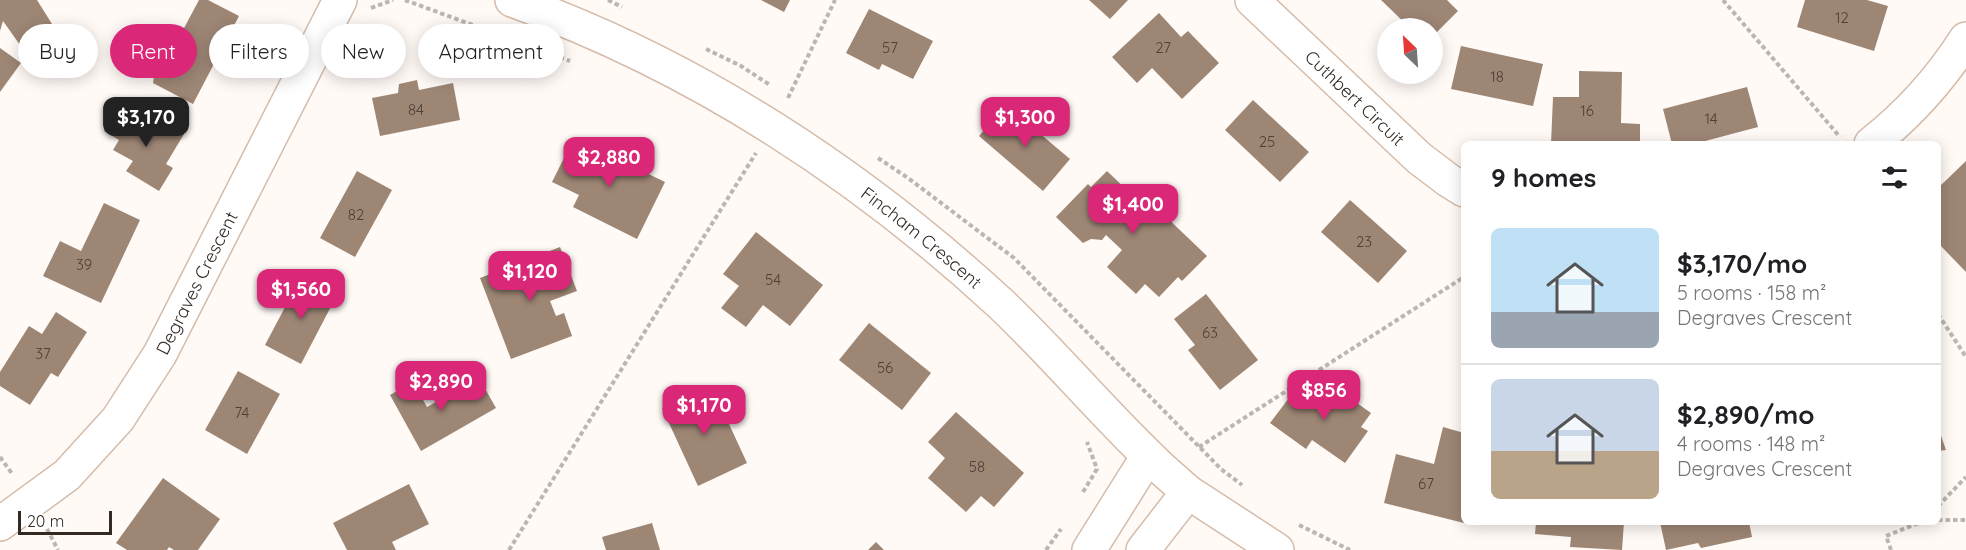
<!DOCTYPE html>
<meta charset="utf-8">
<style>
:root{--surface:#fff;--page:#f2f2f2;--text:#202124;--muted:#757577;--line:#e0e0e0;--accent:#db2777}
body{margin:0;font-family:Quicksand,sans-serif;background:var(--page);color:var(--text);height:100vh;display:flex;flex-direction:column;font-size:22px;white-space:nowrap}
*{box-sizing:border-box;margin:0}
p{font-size:20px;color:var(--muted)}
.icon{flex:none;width:33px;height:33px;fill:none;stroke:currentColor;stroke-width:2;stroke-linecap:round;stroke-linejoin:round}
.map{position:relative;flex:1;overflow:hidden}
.drawer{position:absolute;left:1461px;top:141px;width:480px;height:384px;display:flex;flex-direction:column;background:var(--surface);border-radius:9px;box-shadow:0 3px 15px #0003}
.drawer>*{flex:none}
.banner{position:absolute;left:18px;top:24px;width:570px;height:54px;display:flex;gap:12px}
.needle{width:39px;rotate:335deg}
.buttons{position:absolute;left:1377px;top:18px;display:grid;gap:12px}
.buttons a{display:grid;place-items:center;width:66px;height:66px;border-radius:50%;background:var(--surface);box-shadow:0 3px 15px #0003;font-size:30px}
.scale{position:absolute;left:18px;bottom:15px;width:94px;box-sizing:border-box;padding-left:6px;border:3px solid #332922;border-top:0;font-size:16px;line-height:21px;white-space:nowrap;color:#332922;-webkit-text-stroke:4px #fff;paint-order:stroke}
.price{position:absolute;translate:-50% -51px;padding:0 14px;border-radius:12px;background:var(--accent);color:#fff;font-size:20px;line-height:39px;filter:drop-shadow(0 2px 3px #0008)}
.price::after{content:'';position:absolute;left:50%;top:36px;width:18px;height:14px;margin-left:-9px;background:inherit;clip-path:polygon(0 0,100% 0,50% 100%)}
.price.selected{background:#222;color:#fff}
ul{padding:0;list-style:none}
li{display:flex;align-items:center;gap:18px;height:150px;padding:0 30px}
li+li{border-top:2px solid var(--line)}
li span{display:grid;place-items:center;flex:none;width:168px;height:120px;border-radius:9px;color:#555}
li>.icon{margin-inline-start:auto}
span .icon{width:72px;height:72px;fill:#fffc;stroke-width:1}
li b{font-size:26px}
h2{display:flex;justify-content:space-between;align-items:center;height:72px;padding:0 30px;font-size:26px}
.tag{padding:0 21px;border-radius:27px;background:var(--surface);box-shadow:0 3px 15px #0003;font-size:21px;line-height:54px}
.tag.selected{background:var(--accent);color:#fff}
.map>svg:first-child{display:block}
.building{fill:#9e8675}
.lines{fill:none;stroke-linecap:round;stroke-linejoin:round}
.minor-casing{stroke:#d5bcaa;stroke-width:36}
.path{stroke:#bcb6b1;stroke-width:4;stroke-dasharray:4.5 3;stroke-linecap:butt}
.minor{stroke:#fff;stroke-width:33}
.labels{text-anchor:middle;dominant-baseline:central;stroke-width:6;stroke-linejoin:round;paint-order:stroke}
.number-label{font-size:15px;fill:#4e4037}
.street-label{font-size:18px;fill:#332922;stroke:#fff}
</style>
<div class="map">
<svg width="1966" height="550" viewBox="0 0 1966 550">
<rect width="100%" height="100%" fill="#fffaf6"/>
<g class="building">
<polygon points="0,0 37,0 52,24 20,45 3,21 0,31"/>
<polygon points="199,0 208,0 239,16 193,104 153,83 155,69 139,61 155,32 176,43"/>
<polygon points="761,0 790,0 784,12"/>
<polygon points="1089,0 1128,0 1110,19"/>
<polygon points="1381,0 1447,0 1458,11 1432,37 1432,28 1410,28"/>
<polygon points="1805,0 1867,0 1888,6 1874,51 1797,27"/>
<polygon points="869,9 933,41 913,79 882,64 879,70 846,53"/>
<polygon points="1159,13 1181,37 1188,31 1219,63 1182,99 1152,68 1137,83 1112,57"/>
<polygon points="1461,46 1543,64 1533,106 1451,89"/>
<polygon points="0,48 21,63 0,92"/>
<polygon points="1579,71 1622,72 1621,123 1640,124 1640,144 1551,144 1553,97 1579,97"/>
<polygon points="417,80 419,90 453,83 460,120 380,136 372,98 398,93 399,84"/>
<polygon points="1747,87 1758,127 1694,144 1672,144 1663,109"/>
<polygon points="1253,100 1309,152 1280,182 1225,130"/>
<polygon points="1006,105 1070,159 1043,191 979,136"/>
<polygon points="115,112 147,131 149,114 184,134 166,164 173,168 159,191 126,171 133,161 113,150 119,140 104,131"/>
<polygon points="574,138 665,182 637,239 573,207 579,195 552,182"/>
<polygon points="1966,161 1966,272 1938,243 1938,188"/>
<polygon points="357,171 392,190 355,257 320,238"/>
<polygon points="1107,171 1132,195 1137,189 1207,256 1182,281 1178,277 1159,297 1145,284 1136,294 1107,267 1122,250 1106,235 1102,240 1091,239 1083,243 1056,217 1088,184 1091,187"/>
<polygon points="1350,200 1407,251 1378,283 1321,232"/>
<polygon points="104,203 140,220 101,303 43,276 60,241 81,251"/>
<polygon points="756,232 823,285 790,326 763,305 746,327 721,308 739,286 723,274"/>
<polygon points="560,247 577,291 550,301 556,316 564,313 572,336 511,359 480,278"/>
<polygon points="301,277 337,295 301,364 265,345"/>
<polygon points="1206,294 1258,360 1220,390 1188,350 1195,345 1174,319"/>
<polygon points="56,312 87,332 58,377 51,373 30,405 0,386 0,372 29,326 42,334"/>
<polygon points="869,323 931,373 902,410 839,360"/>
<polygon points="238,371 280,394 247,454 205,430"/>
<polygon points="479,378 496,408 421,451 390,395 413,382 427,407"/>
<polygon points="1326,381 1371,413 1361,427 1368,431 1345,463 1312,440 1306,449 1270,423 1295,390 1312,402"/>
<polygon points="711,385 747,463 698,486 662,408"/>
<polygon points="956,412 1024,473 994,507 981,496 966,512 928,478 945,458 928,442"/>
<polygon points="1443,427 1464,433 1464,523 1384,503 1396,454 1434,464"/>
<polygon points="1938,428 1938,427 1946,450 1938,451"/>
<polygon points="163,478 220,519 198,550 174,550 169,547 167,550 127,550 116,543"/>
<polygon points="409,484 429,524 392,542 396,550 347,550 333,523"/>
<polygon points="1536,522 1624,522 1622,550 1570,547 1571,537 1535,534"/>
<polygon points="1660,522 1749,522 1752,537 1701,548 1698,543 1666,550"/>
<polygon points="652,523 660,550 606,550 602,537"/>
<polygon points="876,542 884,550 868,550"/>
</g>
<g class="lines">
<g class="minor-casing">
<g id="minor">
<path id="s1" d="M512 0C694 65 859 173 1001 304 1057 357 1106 417 1162 469L1188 492 1277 550"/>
<path id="s2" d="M1252 0 1419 158 1448 180 1464 190"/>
<path d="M1871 144C1908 115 1941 78 1966 39"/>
<path id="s3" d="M0 524 67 475 118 419 160 354 340 0"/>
<polyline points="1089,550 1148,456"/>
<polyline points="1143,550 1188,492"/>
</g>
</g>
<g class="path">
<polyline points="405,0 570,61"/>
<polyline points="608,0 622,7"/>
<polyline points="1723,0 1840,137"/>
<polyline points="371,8 393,0"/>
<polyline points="706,49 741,66 770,85"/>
<polyline points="788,98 835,0"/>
<polyline points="878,158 908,178 1014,258 1221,469 1242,485"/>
<polyline points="1938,314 1966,357"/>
<polyline points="1199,447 1464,277"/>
<polyline points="0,457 13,475"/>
<polyline points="1083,492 1097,469 1087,442"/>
<polyline points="1938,506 1966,477"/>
<polyline points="1938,520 1966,520"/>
<polyline points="1299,525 1350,550"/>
<polyline points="47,529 58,550"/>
<polyline points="509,550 756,153"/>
<polyline points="1046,550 1061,529"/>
<polyline points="1891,550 1886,536 1921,522"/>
</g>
<use href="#minor" class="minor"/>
</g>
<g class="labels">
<g class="number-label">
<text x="1842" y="17">12</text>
<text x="890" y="47">57</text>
<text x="1163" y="47">27</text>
<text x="1497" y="76">18</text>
<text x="416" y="109">84</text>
<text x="1587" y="110">16</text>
<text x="1711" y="118">14</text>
<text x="1267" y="141">25</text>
<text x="356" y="214">82</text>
<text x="1364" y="241">23</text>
<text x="84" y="264">39</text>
<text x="773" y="279">54</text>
<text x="1210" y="332">63</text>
<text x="43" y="353">37</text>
<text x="885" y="367">56</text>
<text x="242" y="412">74</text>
<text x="977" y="466">58</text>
<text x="1426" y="483">67</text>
</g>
<g class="street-label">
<text stroke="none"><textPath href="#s2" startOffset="142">Cuthbert Circuit</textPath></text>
<text stroke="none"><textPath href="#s1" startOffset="476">Fincham Crescent</textPath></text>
<text stroke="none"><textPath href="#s3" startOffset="316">Degraves Crescent</textPath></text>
</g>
</g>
</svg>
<div class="buttons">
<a><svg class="needle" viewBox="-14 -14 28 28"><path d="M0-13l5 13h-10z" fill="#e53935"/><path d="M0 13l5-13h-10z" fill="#757577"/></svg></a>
</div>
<div class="scale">20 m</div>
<b class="price selected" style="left:146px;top:148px">$3,170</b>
<b class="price" style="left:1025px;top:148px">$1,300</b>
<b class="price" style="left:609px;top:188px">$2,880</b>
<b class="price" style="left:1133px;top:235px">$1,400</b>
<b class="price" style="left:530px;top:302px">$1,120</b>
<b class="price" style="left:301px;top:320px">$1,560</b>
<b class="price" style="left:441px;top:412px">$2,890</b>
<b class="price" style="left:1324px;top:421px">$856</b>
<b class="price" style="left:704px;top:436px">$1,170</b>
<div class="banner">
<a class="tag">Buy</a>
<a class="tag selected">Rent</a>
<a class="tag">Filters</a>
<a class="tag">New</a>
<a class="tag">Apartment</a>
</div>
<section class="drawer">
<h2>9 homes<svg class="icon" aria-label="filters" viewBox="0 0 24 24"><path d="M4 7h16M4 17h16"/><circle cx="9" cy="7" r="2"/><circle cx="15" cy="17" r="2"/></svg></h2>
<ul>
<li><span style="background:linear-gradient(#bfe0f5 70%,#9aa5b1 0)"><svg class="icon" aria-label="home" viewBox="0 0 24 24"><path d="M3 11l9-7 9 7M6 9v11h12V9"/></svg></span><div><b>$3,170/mo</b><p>5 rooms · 158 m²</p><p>Degraves Crescent</p></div></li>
<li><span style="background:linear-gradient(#c9d6e8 60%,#b9a48a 0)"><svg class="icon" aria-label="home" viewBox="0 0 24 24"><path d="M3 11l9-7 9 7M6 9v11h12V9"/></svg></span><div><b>$2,890/mo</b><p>4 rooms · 148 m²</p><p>Degraves Crescent</p></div></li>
</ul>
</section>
</div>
